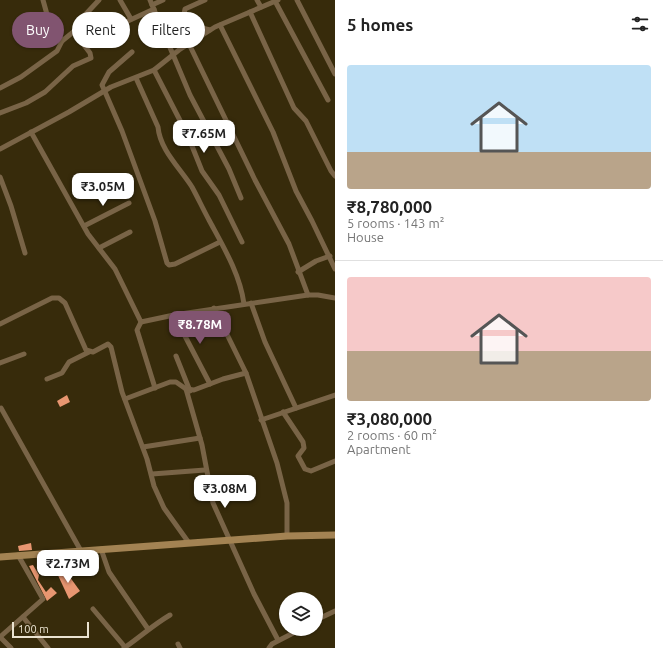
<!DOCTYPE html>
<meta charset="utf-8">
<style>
:root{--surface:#fff;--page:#f2f2f2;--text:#222;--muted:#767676;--line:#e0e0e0;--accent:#815470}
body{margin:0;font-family:Ubuntu,sans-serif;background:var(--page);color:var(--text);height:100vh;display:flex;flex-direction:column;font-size:15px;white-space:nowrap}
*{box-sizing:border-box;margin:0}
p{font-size:13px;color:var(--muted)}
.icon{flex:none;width:22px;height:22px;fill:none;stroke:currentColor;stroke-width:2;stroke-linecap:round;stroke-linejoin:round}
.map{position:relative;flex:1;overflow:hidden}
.panel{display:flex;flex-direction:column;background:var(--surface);width:328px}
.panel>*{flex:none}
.banner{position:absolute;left:12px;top:12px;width:263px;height:36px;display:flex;gap:8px}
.fabs{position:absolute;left:279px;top:592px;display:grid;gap:8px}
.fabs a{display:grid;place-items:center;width:44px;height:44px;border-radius:50%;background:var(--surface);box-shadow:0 1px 3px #0004;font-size:20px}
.scale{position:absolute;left:12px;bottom:10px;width:77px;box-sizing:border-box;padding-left:4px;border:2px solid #eae3d1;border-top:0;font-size:11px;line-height:14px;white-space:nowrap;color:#eae3d1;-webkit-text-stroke:3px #372b0b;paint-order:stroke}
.price{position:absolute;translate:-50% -34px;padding:0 9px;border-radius:8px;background:#fff;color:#222;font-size:13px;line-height:26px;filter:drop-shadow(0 1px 2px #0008)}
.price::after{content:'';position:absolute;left:50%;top:24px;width:12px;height:9px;margin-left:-6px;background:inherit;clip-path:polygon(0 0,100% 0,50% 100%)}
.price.selected{background:var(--accent);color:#fff}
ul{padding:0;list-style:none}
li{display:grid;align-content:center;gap:8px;height:212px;padding:0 12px}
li+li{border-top:1px solid var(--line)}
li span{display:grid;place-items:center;height:124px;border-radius:4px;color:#555}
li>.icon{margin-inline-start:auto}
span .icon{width:72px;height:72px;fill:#fffc;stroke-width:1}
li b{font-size:17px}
h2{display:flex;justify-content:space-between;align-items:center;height:48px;padding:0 12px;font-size:17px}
.tag{padding:0 14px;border-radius:18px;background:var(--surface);box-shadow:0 1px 3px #0004;font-size:14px;line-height:36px}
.tag.selected{background:var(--accent);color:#fff}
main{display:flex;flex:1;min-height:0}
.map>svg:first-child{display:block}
.building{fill:#e89671}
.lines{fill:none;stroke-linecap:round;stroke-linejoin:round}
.street{stroke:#796447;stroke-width:5}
.secondary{stroke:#a38353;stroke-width:7}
</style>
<main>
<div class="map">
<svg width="335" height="648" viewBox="0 0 335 648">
<rect width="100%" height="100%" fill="#372b0b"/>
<g class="building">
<polygon points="67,395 70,402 60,407 57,401"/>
<polygon points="31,543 32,550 19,551 18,546"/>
<polygon points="33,565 39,575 38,580 46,592 51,587 57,593 47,601 29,566"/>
<polygon points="64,569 80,591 69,599 56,571"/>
</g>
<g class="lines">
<g class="street">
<polyline points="43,0 48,18 62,41"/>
<polyline points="120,0 131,19"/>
<polyline points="150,0 190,95 229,169 241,198"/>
<polyline points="257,0 261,7"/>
<polyline points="297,0 335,74"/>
<polyline points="275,1 328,100"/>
<polyline points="152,5 163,0"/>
<polyline points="250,12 294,108 306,121 331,171 335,176"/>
<polyline points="183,19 194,26 210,30"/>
<polyline points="220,25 273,132 296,191 312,221 335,269"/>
<polyline points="161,27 183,19 185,9 205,0"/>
<polyline points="104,32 154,9"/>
<polyline points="189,44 255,180 289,244 308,295"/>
<polyline points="132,52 109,72 102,85 122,131 155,221 167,263 169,265 175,264 220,242"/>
<polyline points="154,70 188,136 202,171 219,195 242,242"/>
<path d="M136 78 158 127C160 150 180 168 192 187 198 198 203 209 209 220 223 246 240 274 244 304"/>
<polyline points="0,88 21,77 57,51 62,41 77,29 84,16 99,0"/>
<polyline points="0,113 26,103 45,92 73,66 91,58 90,53 74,32"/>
<polyline points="31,132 88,234 115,269 141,322 174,315 308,295 318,295 335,298"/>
<polyline points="0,149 69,112 111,87 154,70 179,50 215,27 278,0"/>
<polyline points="0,177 11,206 25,253"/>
<polyline points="84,226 129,203"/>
<polyline points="99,248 130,232"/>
<polyline points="298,272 316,261 330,256"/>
<polyline points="251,303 265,342 296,408"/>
<polyline points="214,308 246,373 277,463 287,503 287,536"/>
<polyline points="174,315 210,384"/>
<polyline points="141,322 137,330 155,388"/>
<polyline points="0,324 52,298 59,298 65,303 86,350 93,352 108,344 111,347 122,392 147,459 154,486 164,508 189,543"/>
<polyline points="176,356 190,391"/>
<polyline points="0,363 24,354"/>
<polyline points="47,379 62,373 69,362 89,352"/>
<polyline points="186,389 202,445 213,503 254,594 278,640"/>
<polyline points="125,399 170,382 176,382 186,389 194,390 223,379 246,373"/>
<polyline points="1,408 81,551"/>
<polyline points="283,412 303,442 304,448 298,456 305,469 311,471 335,461"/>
<polyline points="261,420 335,395"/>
<polyline points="143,447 200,438"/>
<polyline points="152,474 205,470"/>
<polyline points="101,549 109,572 148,629"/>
<polyline points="93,609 125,647"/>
<polyline points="23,617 48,648"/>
<polyline points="316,620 335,611"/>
<polyline points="0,637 43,599 18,555"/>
<polyline points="0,637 11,648"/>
<polyline points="178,644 180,648"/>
<path d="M124 648C140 637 153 625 170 615"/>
<polyline points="269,648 272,644 301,629"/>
</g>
<polyline class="secondary" points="0,557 287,536 335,535"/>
</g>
</svg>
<div class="fabs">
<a><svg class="icon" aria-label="layers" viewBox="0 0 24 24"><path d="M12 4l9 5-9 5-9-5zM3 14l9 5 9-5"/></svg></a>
</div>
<div class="scale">100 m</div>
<b class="price" style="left:204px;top:154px">₹7.65M</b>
<b class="price" style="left:103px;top:207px">₹3.05M</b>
<b class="price selected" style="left:200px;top:345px">₹8.78M</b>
<b class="price" style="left:225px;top:509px">₹3.08M</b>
<b class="price" style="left:68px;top:584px">₹2.73M</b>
<div class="banner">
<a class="tag selected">Buy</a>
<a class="tag">Rent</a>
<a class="tag">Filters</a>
</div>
</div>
<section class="panel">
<h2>5 homes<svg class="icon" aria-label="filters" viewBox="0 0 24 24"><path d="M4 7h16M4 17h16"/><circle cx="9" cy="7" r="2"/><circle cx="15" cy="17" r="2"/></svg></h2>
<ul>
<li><span style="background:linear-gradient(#bfe0f5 70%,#b9a48a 0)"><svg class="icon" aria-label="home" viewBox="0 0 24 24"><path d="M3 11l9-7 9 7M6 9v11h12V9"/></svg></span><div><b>₹8,780,000</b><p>5 rooms · 143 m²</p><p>House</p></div></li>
<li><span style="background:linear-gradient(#f6c9c9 60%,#b9a48a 0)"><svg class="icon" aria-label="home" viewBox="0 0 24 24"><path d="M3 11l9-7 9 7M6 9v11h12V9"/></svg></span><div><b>₹3,080,000</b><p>2 rooms · 60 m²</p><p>Apartment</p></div></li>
</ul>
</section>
</main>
